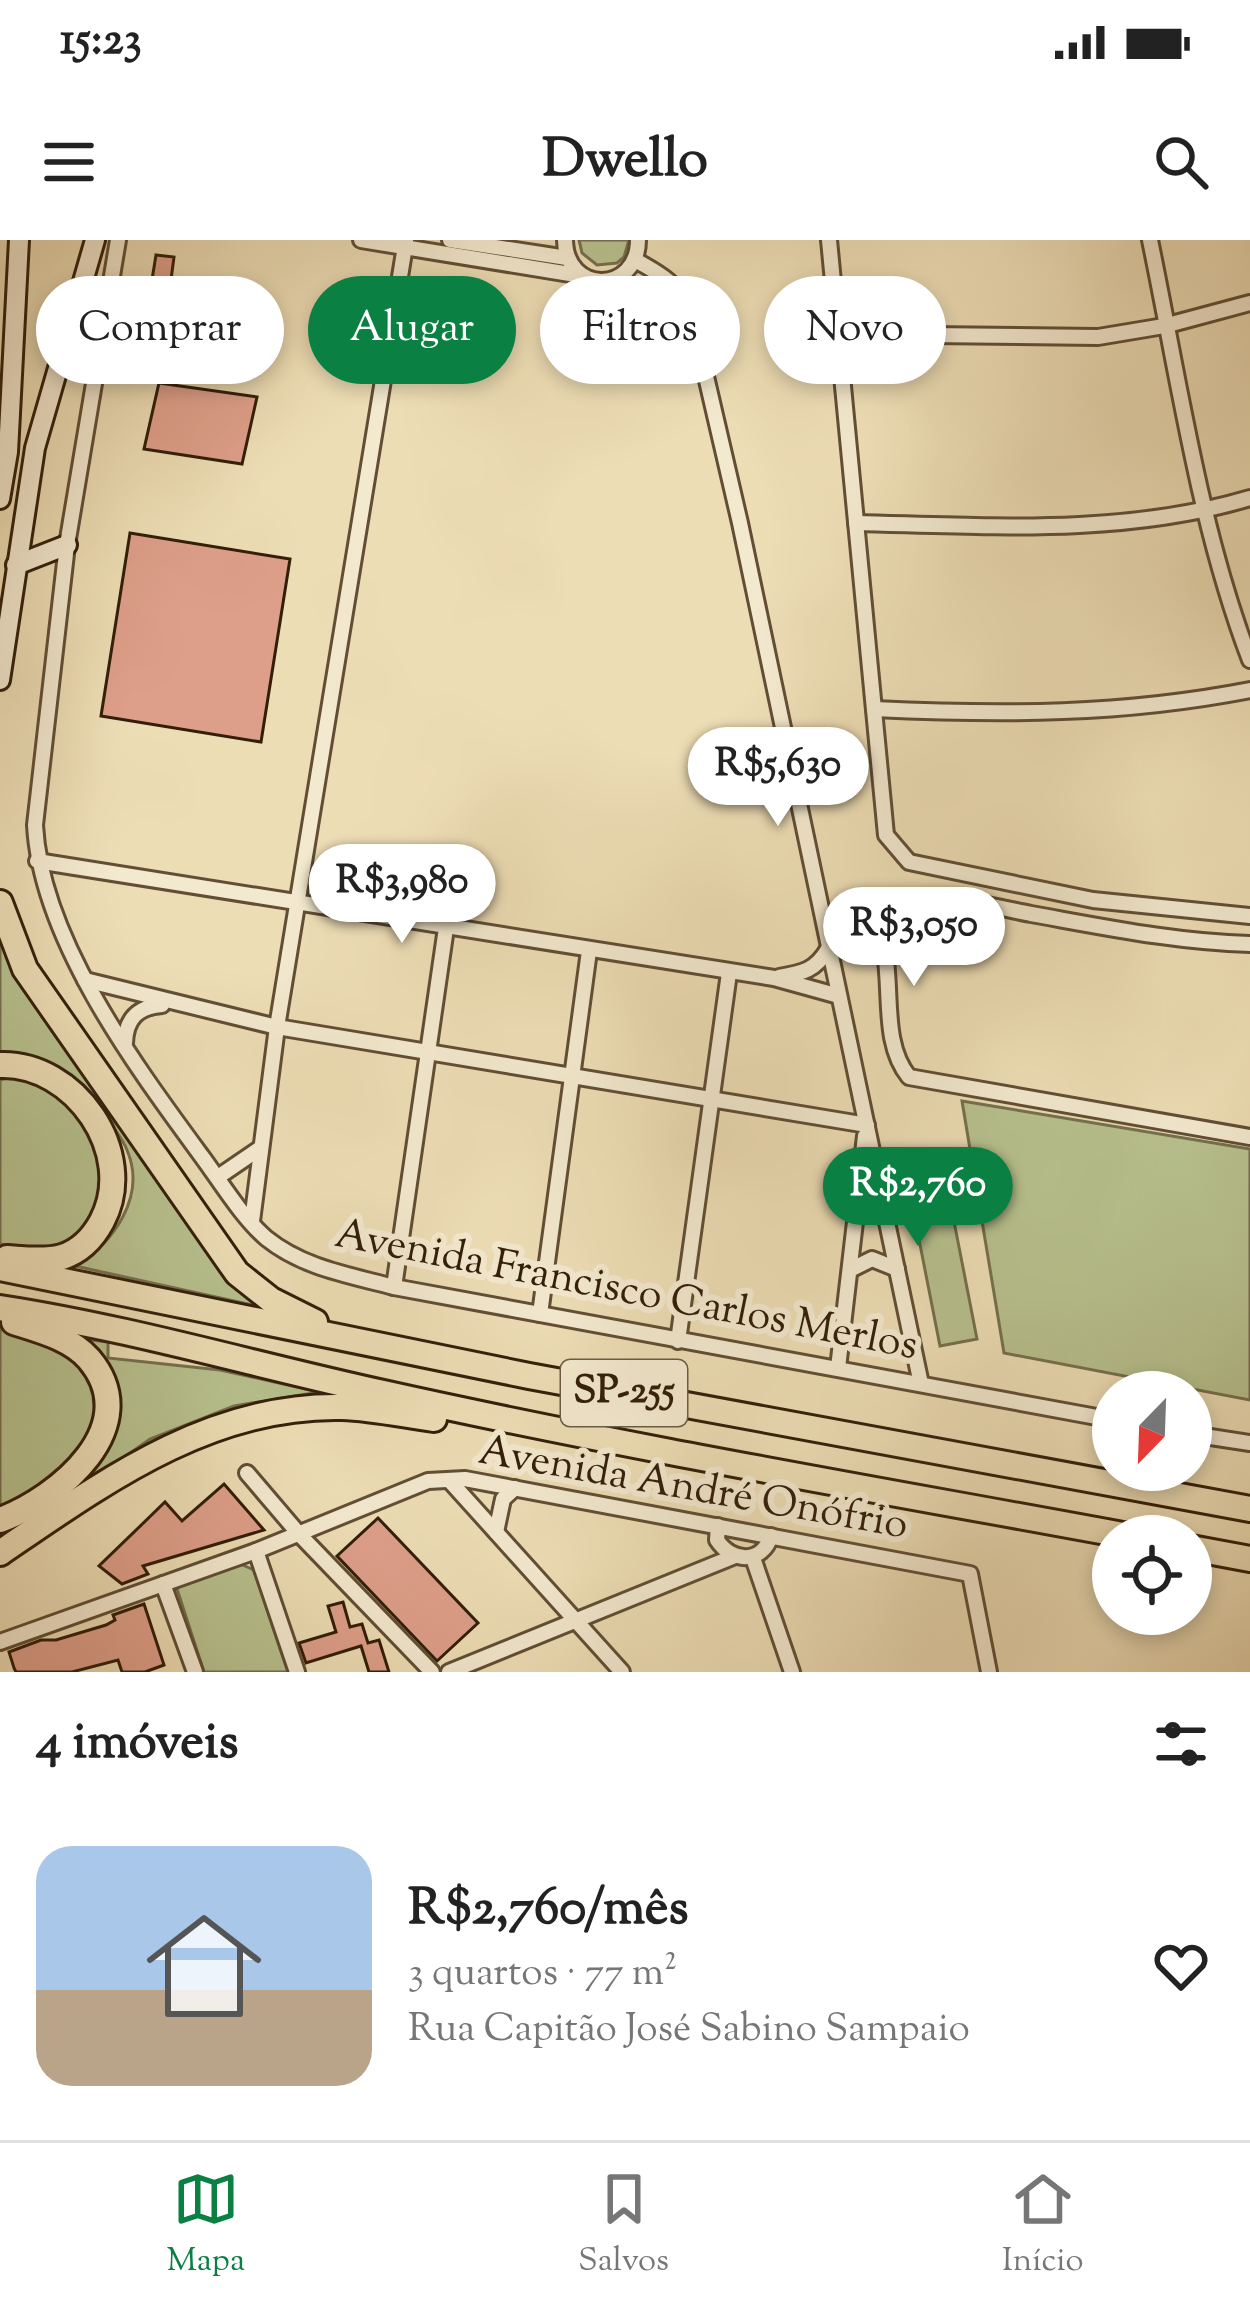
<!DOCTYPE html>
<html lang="pt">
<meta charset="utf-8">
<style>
:root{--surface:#fff;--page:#f2f2f2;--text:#222;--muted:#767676;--line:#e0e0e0;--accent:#0b8043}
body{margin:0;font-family:"Sorts Mill Goudy",serif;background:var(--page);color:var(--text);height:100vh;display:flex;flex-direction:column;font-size:45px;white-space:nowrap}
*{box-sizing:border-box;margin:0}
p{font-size:39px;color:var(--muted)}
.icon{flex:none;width:66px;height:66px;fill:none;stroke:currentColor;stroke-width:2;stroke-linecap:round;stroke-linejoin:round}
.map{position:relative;height:1432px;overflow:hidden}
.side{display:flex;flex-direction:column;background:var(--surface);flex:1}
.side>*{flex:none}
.top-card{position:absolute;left:36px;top:36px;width:1179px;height:108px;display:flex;gap:24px}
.needle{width:78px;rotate:203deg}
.buttons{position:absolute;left:1092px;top:1131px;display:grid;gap:24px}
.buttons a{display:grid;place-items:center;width:120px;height:120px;border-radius:50%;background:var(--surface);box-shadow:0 6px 18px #0003;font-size:60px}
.price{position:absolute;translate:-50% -102px;padding:0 27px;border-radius:42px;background:#fff;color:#222;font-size:39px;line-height:78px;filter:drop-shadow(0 3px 6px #0008)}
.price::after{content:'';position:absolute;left:50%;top:72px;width:36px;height:27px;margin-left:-18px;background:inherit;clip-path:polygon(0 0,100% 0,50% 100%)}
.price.current{background:var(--accent);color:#fff}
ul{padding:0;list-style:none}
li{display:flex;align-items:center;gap:36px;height:300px;padding:0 36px}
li+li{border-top:3px solid var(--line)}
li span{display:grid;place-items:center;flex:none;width:336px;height:240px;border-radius:36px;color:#555}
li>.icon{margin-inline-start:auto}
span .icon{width:144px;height:144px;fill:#fffc;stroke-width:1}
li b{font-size:51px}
h2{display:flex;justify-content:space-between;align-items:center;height:144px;padding:0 36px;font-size:51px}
.tag{padding:0 42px;border-radius:54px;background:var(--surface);box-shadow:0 6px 18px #0003;font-size:42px;line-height:108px}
.tag.current{background:var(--accent);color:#fff}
.status{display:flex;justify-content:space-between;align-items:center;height:84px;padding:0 60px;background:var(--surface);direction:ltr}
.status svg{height:33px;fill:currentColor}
header{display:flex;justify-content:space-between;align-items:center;height:156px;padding:0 36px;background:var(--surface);font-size:54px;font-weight:800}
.tabs{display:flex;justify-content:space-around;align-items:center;height:168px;border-top:3px solid var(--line);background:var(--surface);font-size:33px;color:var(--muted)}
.tabs a{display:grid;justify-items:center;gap:6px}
.tabs .current{color:var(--accent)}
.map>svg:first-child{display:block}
.green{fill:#b7c18e;stroke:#74704c;stroke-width:3}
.building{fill:#de9f8a;stroke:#321e09;stroke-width:3}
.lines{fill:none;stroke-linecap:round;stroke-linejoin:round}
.minor-casing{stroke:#614e34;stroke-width:20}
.secondary-casing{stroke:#321e09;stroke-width:24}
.motorway-casing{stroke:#321e09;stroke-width:30}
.minor{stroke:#f3e9cf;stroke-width:14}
.secondary{stroke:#f3e9cf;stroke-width:18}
.motorway{stroke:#edddb5;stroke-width:24}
.labels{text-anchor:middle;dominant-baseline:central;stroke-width:12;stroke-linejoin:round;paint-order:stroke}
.shield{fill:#f3e9cf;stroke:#6c5b44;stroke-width:3}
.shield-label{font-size:39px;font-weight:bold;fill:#321e09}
.street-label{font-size:42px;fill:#321e09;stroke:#f3e9cf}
</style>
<div class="status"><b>15:23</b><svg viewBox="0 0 49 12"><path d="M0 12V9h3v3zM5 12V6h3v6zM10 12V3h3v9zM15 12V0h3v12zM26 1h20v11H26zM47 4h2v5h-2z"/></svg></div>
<header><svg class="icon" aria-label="menu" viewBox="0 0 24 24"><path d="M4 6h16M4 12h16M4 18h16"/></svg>Dwello<svg class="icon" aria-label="search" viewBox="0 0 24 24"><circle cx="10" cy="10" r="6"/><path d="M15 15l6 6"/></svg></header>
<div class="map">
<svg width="1250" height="1432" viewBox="0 0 1250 1432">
<rect width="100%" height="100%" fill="#edddb5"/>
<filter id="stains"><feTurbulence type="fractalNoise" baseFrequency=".00167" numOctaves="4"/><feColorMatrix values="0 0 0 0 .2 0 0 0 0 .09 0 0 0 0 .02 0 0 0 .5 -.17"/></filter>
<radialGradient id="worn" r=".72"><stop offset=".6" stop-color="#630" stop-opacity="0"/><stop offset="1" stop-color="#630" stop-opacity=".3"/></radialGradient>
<g class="green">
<polygon points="579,0 629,0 624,17 617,23 597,25 582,13"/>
<path d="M0 685 207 1011 229 1041 257 1066 75 1026C113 1003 147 957 127 910 123 899 113 888 107 878 92 855 73 833 46 824 33 819 15 821 0 821Z"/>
<polygon points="12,837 41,840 66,855 106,915 105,956 79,1000 60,1011 0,1004 0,840"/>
<polygon points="962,861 1250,909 1250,1160 1004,1113"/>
<polygon points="950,961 977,1099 940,1106 913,969"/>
<polygon points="0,1089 54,1101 94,1134 99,1184 75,1224 0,1274"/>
<polygon points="83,1099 108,1102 108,1118 220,1130 319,1152 234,1166 150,1199 0,1304 0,1286 105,1209"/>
<polygon points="238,1323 254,1330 288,1432 204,1432 177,1349 186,1341"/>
</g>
<g class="building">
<polygon points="156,15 174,17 169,55 150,52"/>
<polygon points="159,143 257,157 242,224 144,209"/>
<polygon points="130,293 290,319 261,502 101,476"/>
<polygon points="224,1244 264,1290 143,1326 148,1334 122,1344 99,1326 165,1262 182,1281"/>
<polygon points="378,1278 478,1383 437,1421 337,1316"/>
<polygon points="343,1362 350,1387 362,1384 368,1403 379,1400 389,1432 369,1432 361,1406 306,1423 299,1403 336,1392 328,1366"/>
<polygon points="144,1364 164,1425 145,1432 122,1432 118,1420 72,1432 16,1432 14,1428 9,1412 41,1400 56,1400 106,1385 115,1380 113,1375"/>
</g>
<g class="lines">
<g class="minor-casing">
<g id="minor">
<path d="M118 0 67 305 35 585C41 700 137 828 203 918 222 944 242 977 266 998 303 1028 349 1035 394 1047L1113 1180"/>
<polyline points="361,0 582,36"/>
<polyline points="450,0 567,18"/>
<path d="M565 0C566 55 638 54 638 0"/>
<polyline points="829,0 886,595 909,622 1093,660 1250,676"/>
<path d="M1150 0C1179 140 1199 286 1250 420"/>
<path d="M635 20C663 35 681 46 692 76L740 283 921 1144"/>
<polyline points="840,94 1098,97 1164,86 1250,63"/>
<path d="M856 283C987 286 1123 296 1250 258"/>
<path d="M874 469C1005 475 1121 475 1250 450"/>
<polyline points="37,621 774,738 839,756"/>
<path d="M1250 704C1176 702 1104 687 1031 674 1005 669 936 652 913 659 884 667 885 710 887 732 890 767 886 809 909 837L1250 897"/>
<path d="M779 737C803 733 816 730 828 709"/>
<polyline points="85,740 277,787 867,885"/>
<path d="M125 803C126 778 138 767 162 765"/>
<polyline points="218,937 259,909"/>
<polyline points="252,981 277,787 406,0"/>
<polyline points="850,1030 872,1019 897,1029"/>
<polyline points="394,1047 446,688"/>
<polyline points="540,1074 589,711"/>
<polyline points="678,1101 729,733"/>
<polyline points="838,1128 865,896"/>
<polyline points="1191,1194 1250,1203"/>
<polyline points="247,1233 299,1294 432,1432"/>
<polyline points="449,1240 622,1432"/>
<path d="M718 1286 717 1300C732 1323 762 1324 771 1296"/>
<polyline points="496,1292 503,1259 515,1248"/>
<polyline points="256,1311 297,1432"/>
<polyline points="753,1318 792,1432"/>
<polyline points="163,1344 195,1432"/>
<polyline points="0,1402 256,1311 428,1241 465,1239 970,1334 989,1432"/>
<polyline points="449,1432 735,1316"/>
</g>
</g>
<g class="secondary-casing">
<g id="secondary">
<polyline points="0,259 8,212 19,0"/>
<polyline points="16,325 67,305"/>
<polyline points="0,440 35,208 95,0"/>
</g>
</g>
<g class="motorway-casing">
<g id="motorway">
<polyline points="0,663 25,729 237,1033 271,1060 315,1082"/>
<path d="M0 825C74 822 138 913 102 981 93 998 81 1011 62 1017 45 1022 24 1019 7 1018"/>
<polyline points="0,1028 529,1136 1250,1269"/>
<path d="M0 1068C130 1088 255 1125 383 1153 630 1208 879 1250 1128 1296"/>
<path d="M0 1280C59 1258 146 1186 89 1119 71 1098 39 1090 14 1082"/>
<polyline points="1191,1308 1250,1319"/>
<path d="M0 1313C104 1242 210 1164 342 1167 373 1168 404 1175 434 1179"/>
</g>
</g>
<use href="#minor" class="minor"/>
<use href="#secondary" class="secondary"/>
<use href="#motorway" class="motorway"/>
</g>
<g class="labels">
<rect class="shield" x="561" y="1120" width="126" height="66" rx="9"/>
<g class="shield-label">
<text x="624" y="1153">SP-255</text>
</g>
<g class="street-label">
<text transform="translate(626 1052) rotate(11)">Avenida Francisco Carlos Merlos</text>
<text transform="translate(693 1250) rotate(10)">Avenida André Onófrio</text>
</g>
</g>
<rect width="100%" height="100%" filter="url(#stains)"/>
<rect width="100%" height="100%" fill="url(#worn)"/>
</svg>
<div class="buttons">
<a><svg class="needle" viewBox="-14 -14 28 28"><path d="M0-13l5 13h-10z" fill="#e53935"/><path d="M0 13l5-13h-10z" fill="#767676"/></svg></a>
<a><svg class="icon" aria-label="locate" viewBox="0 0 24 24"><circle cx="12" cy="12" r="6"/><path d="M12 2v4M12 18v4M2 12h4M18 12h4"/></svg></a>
</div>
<b class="price" style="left:778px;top:589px">R$5,630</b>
<b class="price" style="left:402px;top:706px">R$3,980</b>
<b class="price" style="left:914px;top:749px">R$3,050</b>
<b class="price current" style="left:918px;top:1009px">R$2,760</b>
<div class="top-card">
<a class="tag">Comprar</a>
<a class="tag current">Alugar</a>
<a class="tag">Filtros</a>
<a class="tag">Novo</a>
</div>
</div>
<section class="side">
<h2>4 imóveis<svg class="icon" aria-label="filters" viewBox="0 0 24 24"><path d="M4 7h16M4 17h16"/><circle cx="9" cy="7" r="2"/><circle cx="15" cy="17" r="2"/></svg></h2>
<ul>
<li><span style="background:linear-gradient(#a9c7e8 60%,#b9a48a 0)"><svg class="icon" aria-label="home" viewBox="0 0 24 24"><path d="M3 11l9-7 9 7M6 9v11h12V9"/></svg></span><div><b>R$2,760/mês</b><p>3 quartos · 77 m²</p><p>Rua Capitão José Sabino Sampaio</p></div><svg class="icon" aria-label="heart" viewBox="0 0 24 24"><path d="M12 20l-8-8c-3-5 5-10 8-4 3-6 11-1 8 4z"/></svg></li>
</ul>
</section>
<nav class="tabs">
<a class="current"><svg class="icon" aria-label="map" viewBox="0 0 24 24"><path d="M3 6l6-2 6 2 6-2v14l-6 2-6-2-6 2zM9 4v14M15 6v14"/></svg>Mapa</a>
<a><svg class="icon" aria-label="saved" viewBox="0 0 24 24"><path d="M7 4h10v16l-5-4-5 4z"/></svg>Salvos</a>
<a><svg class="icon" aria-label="home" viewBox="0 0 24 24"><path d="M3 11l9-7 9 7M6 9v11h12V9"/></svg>Início</a>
</nav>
